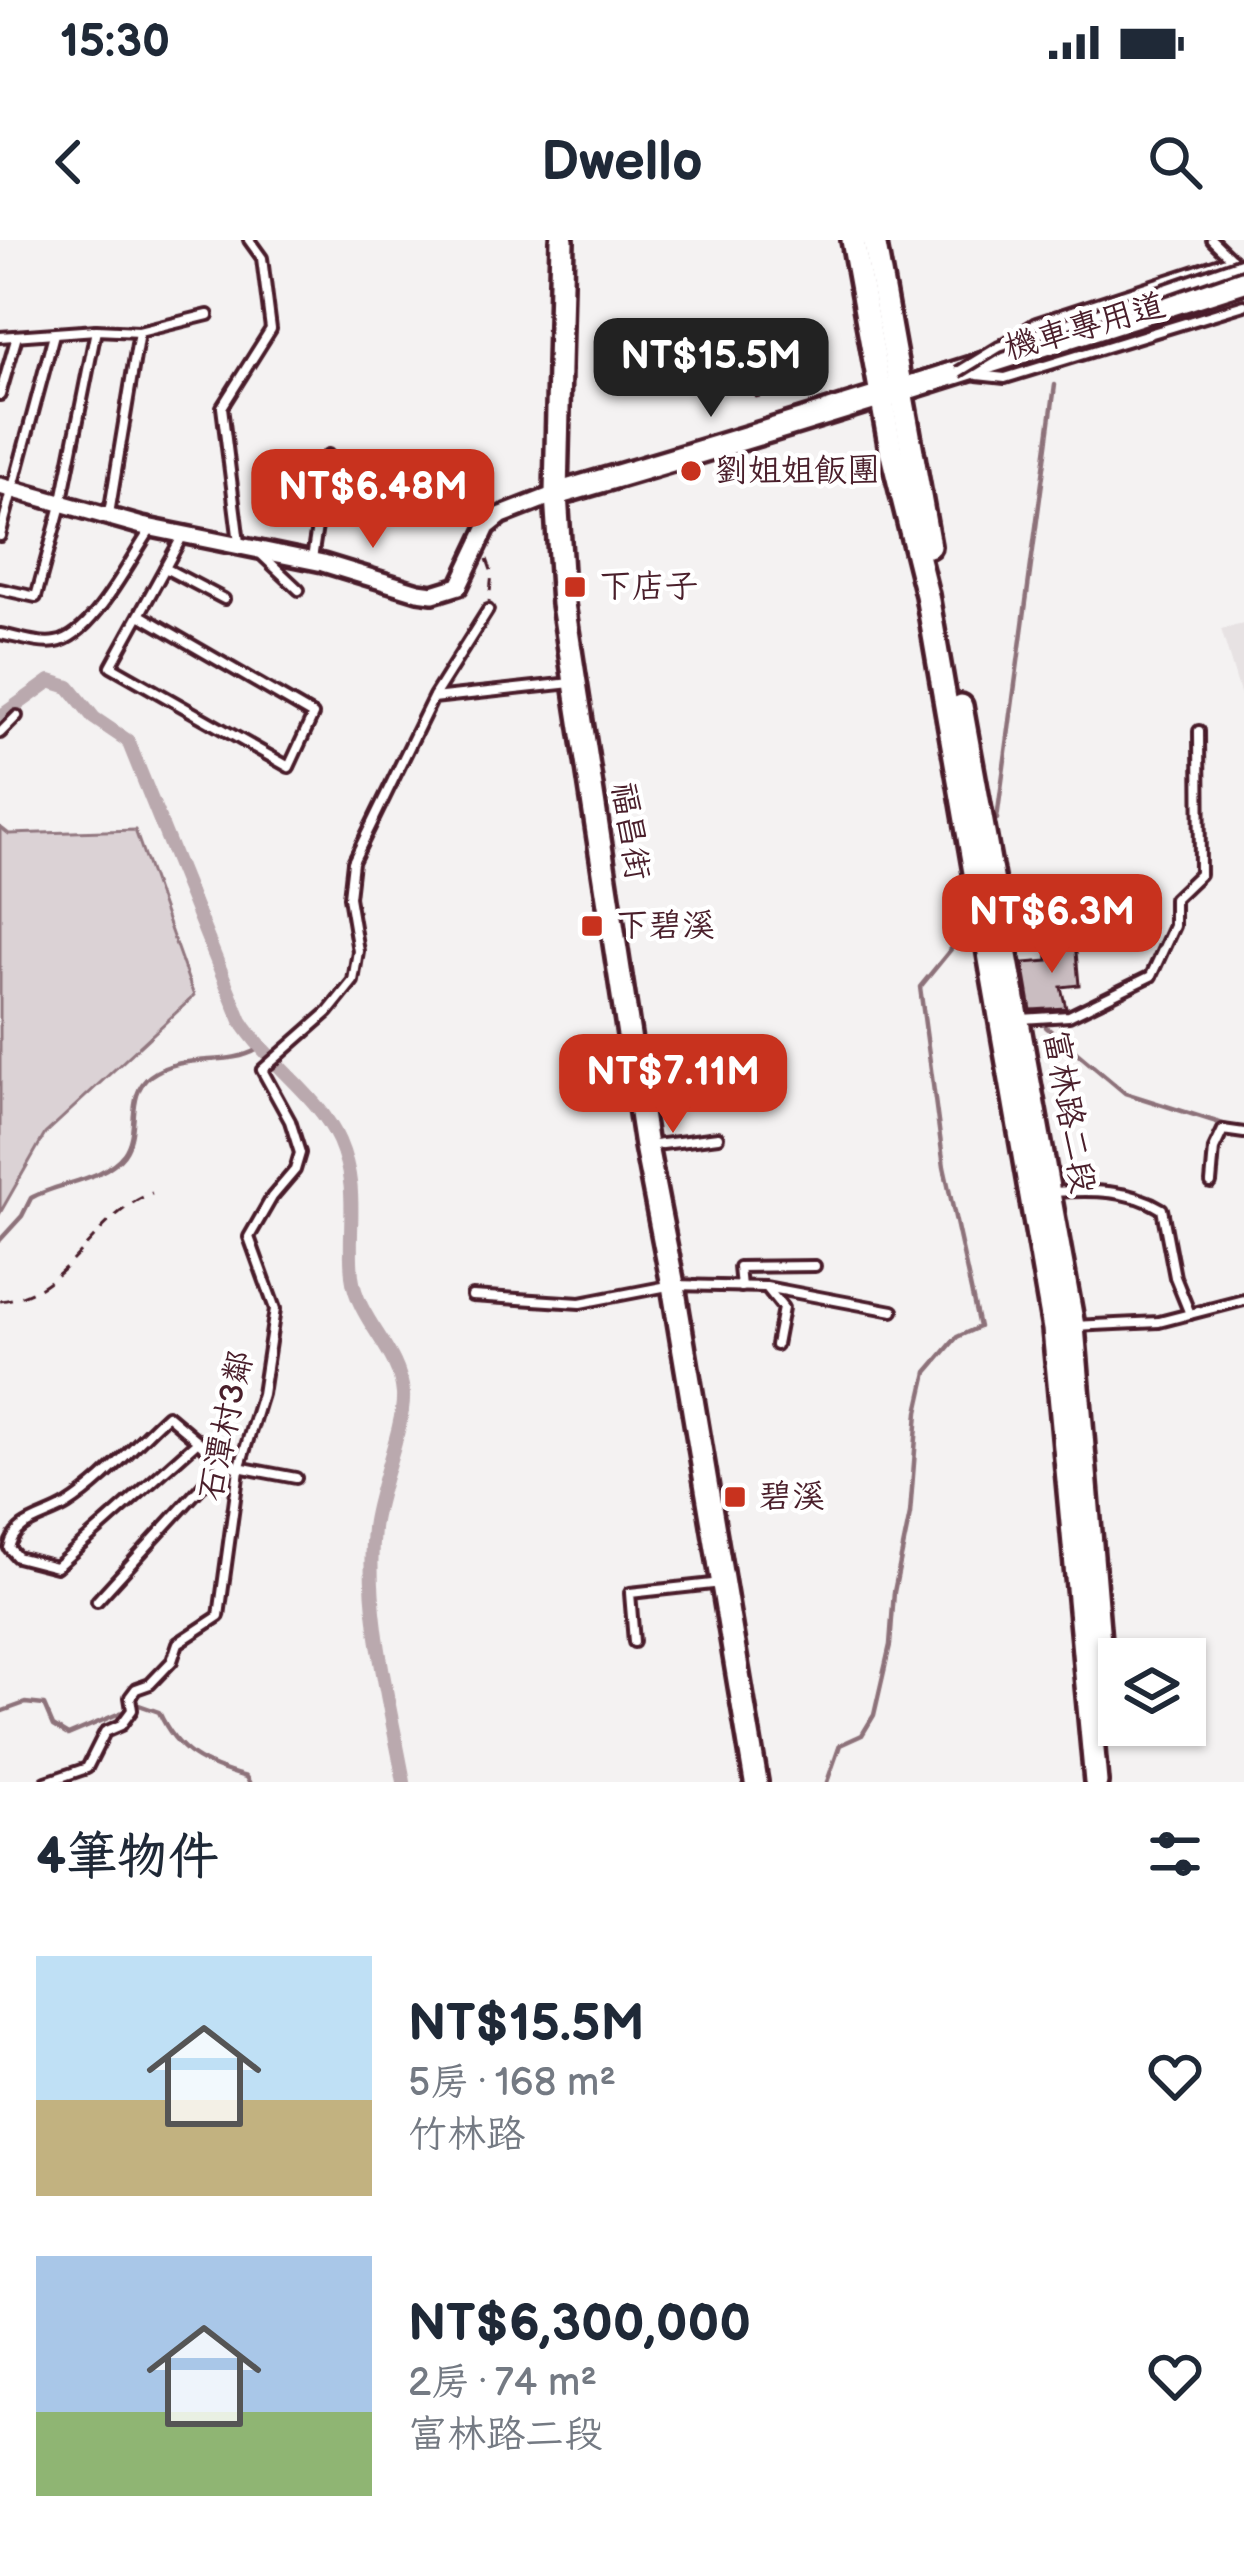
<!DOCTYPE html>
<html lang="zh-TW">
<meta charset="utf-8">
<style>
:root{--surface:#fff;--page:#f6f6f7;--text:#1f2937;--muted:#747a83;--accent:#c8321e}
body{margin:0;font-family:"Balsamiq Sans","LXGW WenKai TC",sans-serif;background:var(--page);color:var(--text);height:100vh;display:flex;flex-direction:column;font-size:45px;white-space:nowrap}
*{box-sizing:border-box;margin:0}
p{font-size:39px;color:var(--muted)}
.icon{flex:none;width:66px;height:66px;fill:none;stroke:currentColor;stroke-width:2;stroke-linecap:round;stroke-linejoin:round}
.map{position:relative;height:1542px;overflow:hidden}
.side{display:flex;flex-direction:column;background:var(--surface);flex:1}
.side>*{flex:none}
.fabs{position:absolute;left:1098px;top:1398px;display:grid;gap:24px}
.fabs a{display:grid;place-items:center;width:108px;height:108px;border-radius:0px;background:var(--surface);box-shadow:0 3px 9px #0004;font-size:60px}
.price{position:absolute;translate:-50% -102px;padding:0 27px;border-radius:24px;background:var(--accent);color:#fff;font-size:39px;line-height:78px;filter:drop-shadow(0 3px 6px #0008)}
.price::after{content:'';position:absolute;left:50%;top:72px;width:36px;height:27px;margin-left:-18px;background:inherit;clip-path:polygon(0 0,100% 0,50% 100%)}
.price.active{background:#222;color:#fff}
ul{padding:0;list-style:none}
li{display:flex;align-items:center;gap:36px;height:300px;padding:0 36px}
li span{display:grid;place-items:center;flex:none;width:336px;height:240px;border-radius:0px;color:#555}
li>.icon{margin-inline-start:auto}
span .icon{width:144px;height:144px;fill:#fffc;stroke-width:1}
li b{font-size:51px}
h2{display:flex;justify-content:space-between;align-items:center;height:144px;padding:0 36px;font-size:51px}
.status{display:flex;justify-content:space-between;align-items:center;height:84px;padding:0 60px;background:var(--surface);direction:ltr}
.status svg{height:33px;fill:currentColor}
header{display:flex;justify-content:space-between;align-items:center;height:156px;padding:0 36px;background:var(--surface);font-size:54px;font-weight:700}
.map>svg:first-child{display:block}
.built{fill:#e7e2e3}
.green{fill:#dbd2d5;stroke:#927880;stroke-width:3}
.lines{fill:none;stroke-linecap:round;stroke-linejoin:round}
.stream{stroke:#8d727a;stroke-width:4.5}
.canal{stroke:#baa9ae;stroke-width:14}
.building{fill:#cabdc1;stroke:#4a1f2b;stroke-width:3}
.lane-casing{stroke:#4a1f2b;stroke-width:16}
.street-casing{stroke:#4a1f2b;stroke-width:24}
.secondary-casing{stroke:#4a1f2b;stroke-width:30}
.path{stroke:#4a1f2b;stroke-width:3;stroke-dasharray:12 9;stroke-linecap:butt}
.lane{stroke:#fff;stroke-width:8}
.street{stroke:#fff;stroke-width:15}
.secondary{stroke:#fff;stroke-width:21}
.lane-bridge-casing{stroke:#4a1f2b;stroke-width:16;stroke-linecap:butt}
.lane-bridge{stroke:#fff;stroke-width:8}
.poi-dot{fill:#c8321e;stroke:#fff;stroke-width:4.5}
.labels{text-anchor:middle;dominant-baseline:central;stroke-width:9;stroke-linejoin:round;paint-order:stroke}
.street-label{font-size:33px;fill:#4a1f2b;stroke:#fff}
.poi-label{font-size:33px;fill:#4a1f2b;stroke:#fff;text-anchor:start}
</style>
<div class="status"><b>15:30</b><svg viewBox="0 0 49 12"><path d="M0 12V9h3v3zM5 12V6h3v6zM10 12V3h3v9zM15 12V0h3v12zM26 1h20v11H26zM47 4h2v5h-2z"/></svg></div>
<header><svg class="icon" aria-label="back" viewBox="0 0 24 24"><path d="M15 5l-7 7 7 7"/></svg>Dwello<svg class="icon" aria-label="search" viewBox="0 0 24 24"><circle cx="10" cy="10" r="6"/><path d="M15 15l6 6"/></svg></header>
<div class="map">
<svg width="1244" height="1542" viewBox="0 0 1244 1542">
<rect width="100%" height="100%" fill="#f4f2f2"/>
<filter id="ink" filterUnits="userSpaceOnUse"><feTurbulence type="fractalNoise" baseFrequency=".00833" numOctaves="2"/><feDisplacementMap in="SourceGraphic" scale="24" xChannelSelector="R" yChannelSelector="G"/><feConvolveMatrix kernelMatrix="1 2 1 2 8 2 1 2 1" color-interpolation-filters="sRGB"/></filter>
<g filter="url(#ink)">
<polygon class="built" points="1244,384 1244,466 1221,389"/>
<polygon class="green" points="0,587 9,594 135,590 194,756 45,894 0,973"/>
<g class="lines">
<g class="stream">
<polyline points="997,579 1055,145"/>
<polyline points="1046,787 1125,853 1239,889"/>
<path d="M0 1000 22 976 31 958C59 942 103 941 124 914 141 890 125 855 150 836 184 811 226 828 258 809"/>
<path d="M0 1472 25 1463 44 1465 53 1486 68 1495 139 1465 159 1472C178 1514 204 1525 246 1537L249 1542"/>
<polyline points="827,1542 840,1505 862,1495 874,1475 890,1405 894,1352 910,1274 918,1172 927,1132 957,1097 979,1087 944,927 920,747 956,703"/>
</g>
<path class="canal" d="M0 477 50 441 69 447 94 478 128 501 241 781C269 825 318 854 339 901 360 950 347 987 352 1036 357 1080 400 1110 403 1154 405 1186 377 1250 373 1288 365 1373 389 1459 404 1542"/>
</g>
<g class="building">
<polygon points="765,110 776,152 756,157 745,115"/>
<polygon points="1075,701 1079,745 1061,747 1066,768 1031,770 1023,723 1048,721 1047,702"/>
</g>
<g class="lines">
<g class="lane-casing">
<g id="lane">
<polyline points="1212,0 1244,31"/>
<polyline points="0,97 96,90 139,92 208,75"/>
<polyline points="1004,104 1036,83 1232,19"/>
<polyline points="977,135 1005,138 1244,65"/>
<polyline points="0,155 17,96"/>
<polyline points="109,274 139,92"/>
<polyline points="0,296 54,94"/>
<polyline points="239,303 222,167 271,89 262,18 249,0"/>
<polyline points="262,315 299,350"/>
<polyline points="312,319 328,215"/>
<polyline points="165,328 224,359"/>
<polyline points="0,349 36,357 61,265 96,90"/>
<polyline points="140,375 313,475 289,527 111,426 183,295"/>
<path d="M0 394C17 397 39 405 56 402 93 396 130 319 151 289"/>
<polyline points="434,456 488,370"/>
<polyline points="0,493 17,476"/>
<polyline points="1021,779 1069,776 1151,736 1174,686 1174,659 1200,634 1199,491"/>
<polyline points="637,845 713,833"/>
<polyline points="647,906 718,897"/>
<polyline points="1211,943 1214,909 1223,890 1244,893"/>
<path d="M1054 952C1091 950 1130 949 1162 969L1175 1037 1190 1074"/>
<polyline points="741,1047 739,1027 815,1026"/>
<polyline points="767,1048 783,1068 776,1105"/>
<polyline points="472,1056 580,1063 673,1045 766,1047 893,1071"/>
<polyline points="1073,1086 1159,1082 1244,1060"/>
<path d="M198 1201 167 1175C135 1204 103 1242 67 1265 45 1279 15 1280 9 1308L17 1317 56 1327 198 1201 222 1224 296 1238"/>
<polyline points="97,1361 222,1224"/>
<polyline points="634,1402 630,1353 722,1343"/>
<polyline points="46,1542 87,1528 105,1492 121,1485 132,1470 130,1457 136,1449 150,1444 172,1421 178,1403 219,1376 239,1229 262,1154 275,1069 249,997 272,957 295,930 300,913 290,881 262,830 328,772 353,741 358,711 349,657 353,622 433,458 571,443"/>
</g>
</g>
<g class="street-casing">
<polyline id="street" points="0,246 142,286 323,323 418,352 433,354 459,346 487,287 502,275 556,254"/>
</g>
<g class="secondary-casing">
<g id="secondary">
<polyline points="562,0 556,254 563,364 646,906 673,1045 756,1542"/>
<polyline points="853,0 891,210 927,355 1054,1089 1096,1542"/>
<polyline points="874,0 929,306"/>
<path d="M556 254C786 188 1015 114 1244 41"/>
<polyline points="961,466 1073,1086 1105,1474"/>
</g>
</g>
<g class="path">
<polyline points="487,319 492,333 489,362"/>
<path d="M0 1061C73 1052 87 979 152 953"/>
</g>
<use href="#lane" class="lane"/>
<use href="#street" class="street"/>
<use href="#secondary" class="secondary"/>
<g class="lane-bridge-casing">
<polyline id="lane-bridge" points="958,132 999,107 1244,22"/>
</g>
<use href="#lane-bridge" class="lane-bridge"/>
</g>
</g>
<g class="poi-dot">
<circle cx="691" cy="231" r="12"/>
<rect x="563" y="335" width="24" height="24" rx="6"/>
<rect x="580" y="674" width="24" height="24" rx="6"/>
<rect x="723" y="1245" width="24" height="24" rx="6"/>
</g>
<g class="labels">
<g class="street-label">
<text transform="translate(1085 87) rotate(-16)">機車專用道</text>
<text transform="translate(630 591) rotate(81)">福昌街</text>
<text transform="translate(1069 872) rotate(80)">富林路二段</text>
<text transform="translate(226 1186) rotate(-78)">石潭村3鄰</text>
</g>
<g class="poi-label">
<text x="715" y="231">劉姐姐飯團</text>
<text x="599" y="347">下店子</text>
<text x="616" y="686">下碧溪</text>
<text x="759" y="1257">碧溪</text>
</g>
</g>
</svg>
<div class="fabs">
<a><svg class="icon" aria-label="layers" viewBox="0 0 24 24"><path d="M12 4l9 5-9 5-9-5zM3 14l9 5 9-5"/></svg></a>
</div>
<b class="price active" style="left:711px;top:180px">NT$15.5M</b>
<b class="price" style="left:373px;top:311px">NT$6.48M</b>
<b class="price" style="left:1052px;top:736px">NT$6.3M</b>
<b class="price" style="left:673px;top:896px">NT$7.11M</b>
</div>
<section class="side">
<h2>4筆物件<svg class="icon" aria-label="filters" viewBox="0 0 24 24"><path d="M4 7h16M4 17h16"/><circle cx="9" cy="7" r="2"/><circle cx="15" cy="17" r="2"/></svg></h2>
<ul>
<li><span style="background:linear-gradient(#bfe0f5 60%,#c2b280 0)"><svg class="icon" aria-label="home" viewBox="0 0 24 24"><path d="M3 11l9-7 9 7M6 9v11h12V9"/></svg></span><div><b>NT$15.5M</b><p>5房 · 168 m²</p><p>竹林路</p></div><svg class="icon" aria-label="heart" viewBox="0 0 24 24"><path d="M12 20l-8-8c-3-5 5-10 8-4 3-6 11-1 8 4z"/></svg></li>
<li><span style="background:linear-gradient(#a9c7e8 65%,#8fb573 0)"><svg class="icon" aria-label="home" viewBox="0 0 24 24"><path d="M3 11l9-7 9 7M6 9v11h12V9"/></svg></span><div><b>NT$6,300,000</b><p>2房 · 74 m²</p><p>富林路二段</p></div><svg class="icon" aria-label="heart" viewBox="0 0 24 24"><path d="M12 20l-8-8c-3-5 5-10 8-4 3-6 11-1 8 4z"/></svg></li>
</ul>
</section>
